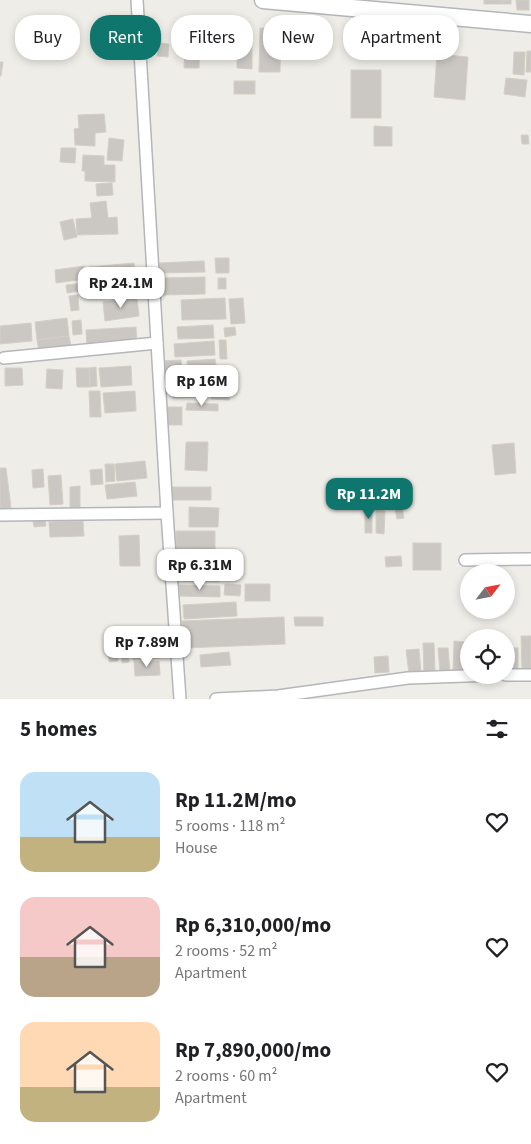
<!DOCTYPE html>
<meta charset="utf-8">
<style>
:root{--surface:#fff;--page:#f2f2f2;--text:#202124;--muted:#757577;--accent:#0f766e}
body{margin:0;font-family:"Source Sans 3",sans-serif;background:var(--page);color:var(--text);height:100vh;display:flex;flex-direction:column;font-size:19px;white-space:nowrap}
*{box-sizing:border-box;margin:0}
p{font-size:16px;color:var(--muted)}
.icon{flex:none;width:28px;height:28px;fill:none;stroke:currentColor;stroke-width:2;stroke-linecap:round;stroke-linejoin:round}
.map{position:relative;height:699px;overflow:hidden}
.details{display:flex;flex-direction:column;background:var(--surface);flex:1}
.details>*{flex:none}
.top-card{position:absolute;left:15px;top:15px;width:501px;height:45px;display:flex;gap:10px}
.needle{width:32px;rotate:58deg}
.fabs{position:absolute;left:460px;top:564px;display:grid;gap:10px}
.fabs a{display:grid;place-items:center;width:55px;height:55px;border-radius:50%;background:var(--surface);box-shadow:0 2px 8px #0003;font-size:25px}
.price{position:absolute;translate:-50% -42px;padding:0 11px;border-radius:10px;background:#fff;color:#222;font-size:16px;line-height:32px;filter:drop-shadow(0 1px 2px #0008)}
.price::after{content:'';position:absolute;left:50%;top:30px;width:15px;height:11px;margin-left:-8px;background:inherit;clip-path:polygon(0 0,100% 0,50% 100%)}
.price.current{background:var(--accent);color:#fff}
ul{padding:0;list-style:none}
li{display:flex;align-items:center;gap:15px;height:125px;padding:0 20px}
li span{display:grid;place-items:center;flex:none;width:140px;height:100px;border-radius:15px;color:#555}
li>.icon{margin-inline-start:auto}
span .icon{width:60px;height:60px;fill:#fffc;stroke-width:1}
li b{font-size:21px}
h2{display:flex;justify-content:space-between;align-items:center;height:60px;padding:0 20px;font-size:21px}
.tag{padding:0 18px;border-radius:20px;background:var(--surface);box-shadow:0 2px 8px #0003;font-size:18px;line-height:45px}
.tag.current{background:var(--accent);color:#fff}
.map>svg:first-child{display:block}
.building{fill:#cbc8c4;stroke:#d3cfc5}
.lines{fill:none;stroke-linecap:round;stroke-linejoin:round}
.minor-casing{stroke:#b4b6ba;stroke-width:14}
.secondary-casing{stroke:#b3b6ba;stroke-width:19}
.minor{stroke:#fff;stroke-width:11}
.secondary{stroke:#fff;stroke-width:16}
</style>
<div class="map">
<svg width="531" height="699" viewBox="0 0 531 699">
<rect width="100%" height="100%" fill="#efede7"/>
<g class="building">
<rect x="484" y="0" width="18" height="4"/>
<rect x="502" y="0" width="9" height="4"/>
<polygon points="516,0 529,0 529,10 517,10"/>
<polygon points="119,16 123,48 105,49 102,18"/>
<polygon points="260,28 281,28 280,72 259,72"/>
<polygon points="151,33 161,33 161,43 169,44 168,57 157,56 158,52 151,52"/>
<polygon points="185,36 200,36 199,68 184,68"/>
<polygon points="237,39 252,39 252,69 237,68"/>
<polygon points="527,51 531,51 531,72 526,72"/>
<polygon points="514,52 525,52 524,75 513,74"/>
<polygon points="437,54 468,57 465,100 434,97"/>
<polygon points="0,62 3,62 1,76 0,76"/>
<rect x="351" y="70" width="30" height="48"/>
<polygon points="506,78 527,80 525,97 504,94"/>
<rect x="234" y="81" width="21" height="13"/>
<polygon points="104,114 106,132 95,133 95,146 75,145 74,129 79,128 78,115"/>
<polygon points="374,126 392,127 392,146 374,146"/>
<polygon points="521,135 528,135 529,144 522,144"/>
<polygon points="109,138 124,140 122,161 107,160"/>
<polygon points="61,148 76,148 75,163 60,162"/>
<polygon points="83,155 104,156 104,165 115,165 115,182 85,181 85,171 82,171"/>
<polygon points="112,183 113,195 97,196 96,184"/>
<polygon points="106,201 108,218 117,217 118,234 77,235 76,219 92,218 90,203"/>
<polygon points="73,219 77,237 64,240 60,222"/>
<polygon points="215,258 229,258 229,273 216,273"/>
<polygon points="204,261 205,272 159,273 159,263"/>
<polygon points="134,263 137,291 92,295 89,267"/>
<polygon points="84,266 85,279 56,283 55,270"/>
<polygon points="205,277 205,294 163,295 163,278"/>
<rect x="218" y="278" width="8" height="11"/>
<polygon points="86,283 87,290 67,293 66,285"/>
<polygon points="78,295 79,310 71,311 69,296"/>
<polygon points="137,298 139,316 105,321 103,302"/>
<polygon points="225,298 226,319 182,320 181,300"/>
<polygon points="243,298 245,323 231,324 229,299"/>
<polygon points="67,318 69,336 37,340 35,322"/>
<polygon points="81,320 82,334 73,335 72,321"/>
<polygon points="31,323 32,341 0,344 0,326"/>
<polygon points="213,325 214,338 178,339 177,327"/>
<polygon points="136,327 137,343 87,346 86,330"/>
<polygon points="235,327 236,335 225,337 224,328"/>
<polygon points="69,336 71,347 39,351 37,340"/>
<polygon points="219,340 226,340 227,359 220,359"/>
<polygon points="214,341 215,355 175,357 174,344"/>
<polygon points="215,359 217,372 188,374 187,361"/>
<polygon points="181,360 182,370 163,371 162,361"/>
<polygon points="131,366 132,385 101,387 99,368"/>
<polygon points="96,367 97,386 90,387 89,368"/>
<polygon points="5,368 22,368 23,385 5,386"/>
<polygon points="76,368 89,368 90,387 77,387"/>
<polygon points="47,369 63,370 62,389 46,388"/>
<polygon points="173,381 204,381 204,397 173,398"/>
<polygon points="211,382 230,382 229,400 211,399"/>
<polygon points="89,391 100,391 101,417 90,417"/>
<polygon points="135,391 136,411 105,413 103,393"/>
<polygon points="187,403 218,404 218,411 186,410"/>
<rect x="166" y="407" width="16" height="18"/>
<polygon points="186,442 208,442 207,471 185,470"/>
<polygon points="514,443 516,473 495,475 492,445"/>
<polygon points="145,461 147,478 117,481 115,464"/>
<polygon points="105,464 114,464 115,481 106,482"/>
<polygon points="0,468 6,468 11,508 0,510"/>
<polygon points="43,469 44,487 33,488 32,470"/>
<polygon points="102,469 103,484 91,485 90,470"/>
<polygon points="61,475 63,504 50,505 48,476"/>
<polygon points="135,482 137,496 107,499 105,485"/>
<polygon points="80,486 80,508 70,508 70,487"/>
<polygon points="171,487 211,487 211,500 172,500"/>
<polygon points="189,507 219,508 218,527 189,527"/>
<rect x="365" y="507" width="7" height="26"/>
<polygon points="402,508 404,518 397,519 395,509"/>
<polygon points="376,510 385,511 384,534 376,533"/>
<polygon points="45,520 46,526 34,527 33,521"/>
<polygon points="83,521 84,536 50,537 49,522"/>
<polygon points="176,531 215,531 215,553 176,552"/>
<polygon points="139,535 140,566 120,566 119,536"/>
<rect x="413" y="543" width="28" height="27"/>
<polygon points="401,556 402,566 386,567 385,557"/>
<polygon points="178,557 219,557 219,582 178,581"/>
<polygon points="223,560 238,560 239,578 224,578"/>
<polygon points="225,584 241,585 240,596 224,595"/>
<rect x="245" y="584" width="25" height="17"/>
<polygon points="179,585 220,586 220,597 179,596"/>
<polygon points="236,602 237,616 184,619 183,605"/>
<polygon points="284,617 285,644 184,648 182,621"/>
<polygon points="294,617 323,617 323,626 295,626"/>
<polygon points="521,636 531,636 531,669 522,669"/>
<polygon points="108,638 117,638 118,661 109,662"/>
<polygon points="121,641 128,641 129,662 122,663"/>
<polygon points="454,641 467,642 465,672 453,671"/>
<polygon points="423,643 434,643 435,673 424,673"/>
<polygon points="161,644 161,658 133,660 132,645"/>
<polygon points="438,648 448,648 450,672 440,672"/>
<rect x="506" y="648" width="12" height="22"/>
<polygon points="419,649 421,673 409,674 406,650"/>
<polygon points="229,652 231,665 201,667 200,655"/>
<polygon points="388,656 389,672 375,673 374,657"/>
<polygon points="134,661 159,661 160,675 135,676"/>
</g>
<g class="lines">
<g class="minor-casing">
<g id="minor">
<polyline points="137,0 167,513 180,699"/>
<polyline points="4,358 157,343"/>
<polyline points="0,515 167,513"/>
<polyline points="465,560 531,559"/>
<polyline points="506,675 531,675"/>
<polyline points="216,699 278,696 408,678 493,675"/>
</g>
</g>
<g class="secondary-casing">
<polyline id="secondary" points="263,0 531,24"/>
</g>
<use href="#minor" class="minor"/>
<use href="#secondary" class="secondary"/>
</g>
</svg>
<div class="fabs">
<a><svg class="needle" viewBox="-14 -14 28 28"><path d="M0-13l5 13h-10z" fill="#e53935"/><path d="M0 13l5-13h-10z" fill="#757577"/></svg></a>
<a><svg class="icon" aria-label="locate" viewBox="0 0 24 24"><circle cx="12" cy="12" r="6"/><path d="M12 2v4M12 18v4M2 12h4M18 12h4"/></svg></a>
</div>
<b class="price" style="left:121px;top:309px">Rp 24.1M</b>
<b class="price" style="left:202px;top:407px">Rp 16M</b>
<b class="price current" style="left:369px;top:520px">Rp 11.2M</b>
<b class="price" style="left:200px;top:591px">Rp 6.31M</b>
<b class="price" style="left:147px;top:668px">Rp 7.89M</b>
<div class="top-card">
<a class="tag">Buy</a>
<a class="tag current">Rent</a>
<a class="tag">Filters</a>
<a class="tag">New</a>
<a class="tag">Apartment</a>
</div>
</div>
<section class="details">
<h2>5 homes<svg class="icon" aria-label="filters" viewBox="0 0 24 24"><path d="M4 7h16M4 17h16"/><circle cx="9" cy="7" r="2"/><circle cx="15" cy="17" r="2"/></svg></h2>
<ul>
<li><span style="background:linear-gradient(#bfe0f5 65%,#c2b280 0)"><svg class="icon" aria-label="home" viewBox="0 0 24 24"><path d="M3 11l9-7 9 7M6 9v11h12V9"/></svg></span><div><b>Rp 11.2M/mo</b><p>5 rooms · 118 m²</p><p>House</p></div><svg class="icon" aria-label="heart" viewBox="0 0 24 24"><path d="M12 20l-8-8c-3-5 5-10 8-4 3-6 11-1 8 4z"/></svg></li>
<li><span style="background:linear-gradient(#f6c9c9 60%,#b9a48a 0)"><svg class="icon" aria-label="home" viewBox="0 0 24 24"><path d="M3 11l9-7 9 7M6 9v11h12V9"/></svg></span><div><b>Rp 6,310,000/mo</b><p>2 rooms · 52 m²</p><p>Apartment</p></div><svg class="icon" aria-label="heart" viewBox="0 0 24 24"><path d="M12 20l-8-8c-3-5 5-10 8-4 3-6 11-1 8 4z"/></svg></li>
<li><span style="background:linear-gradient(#ffd9b3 65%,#c2b280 0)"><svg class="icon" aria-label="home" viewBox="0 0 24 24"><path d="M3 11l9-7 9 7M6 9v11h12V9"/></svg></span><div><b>Rp 7,890,000/mo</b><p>2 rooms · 60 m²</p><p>Apartment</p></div><svg class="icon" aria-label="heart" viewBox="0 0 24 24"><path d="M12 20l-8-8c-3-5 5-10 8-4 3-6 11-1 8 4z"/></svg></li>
</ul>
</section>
